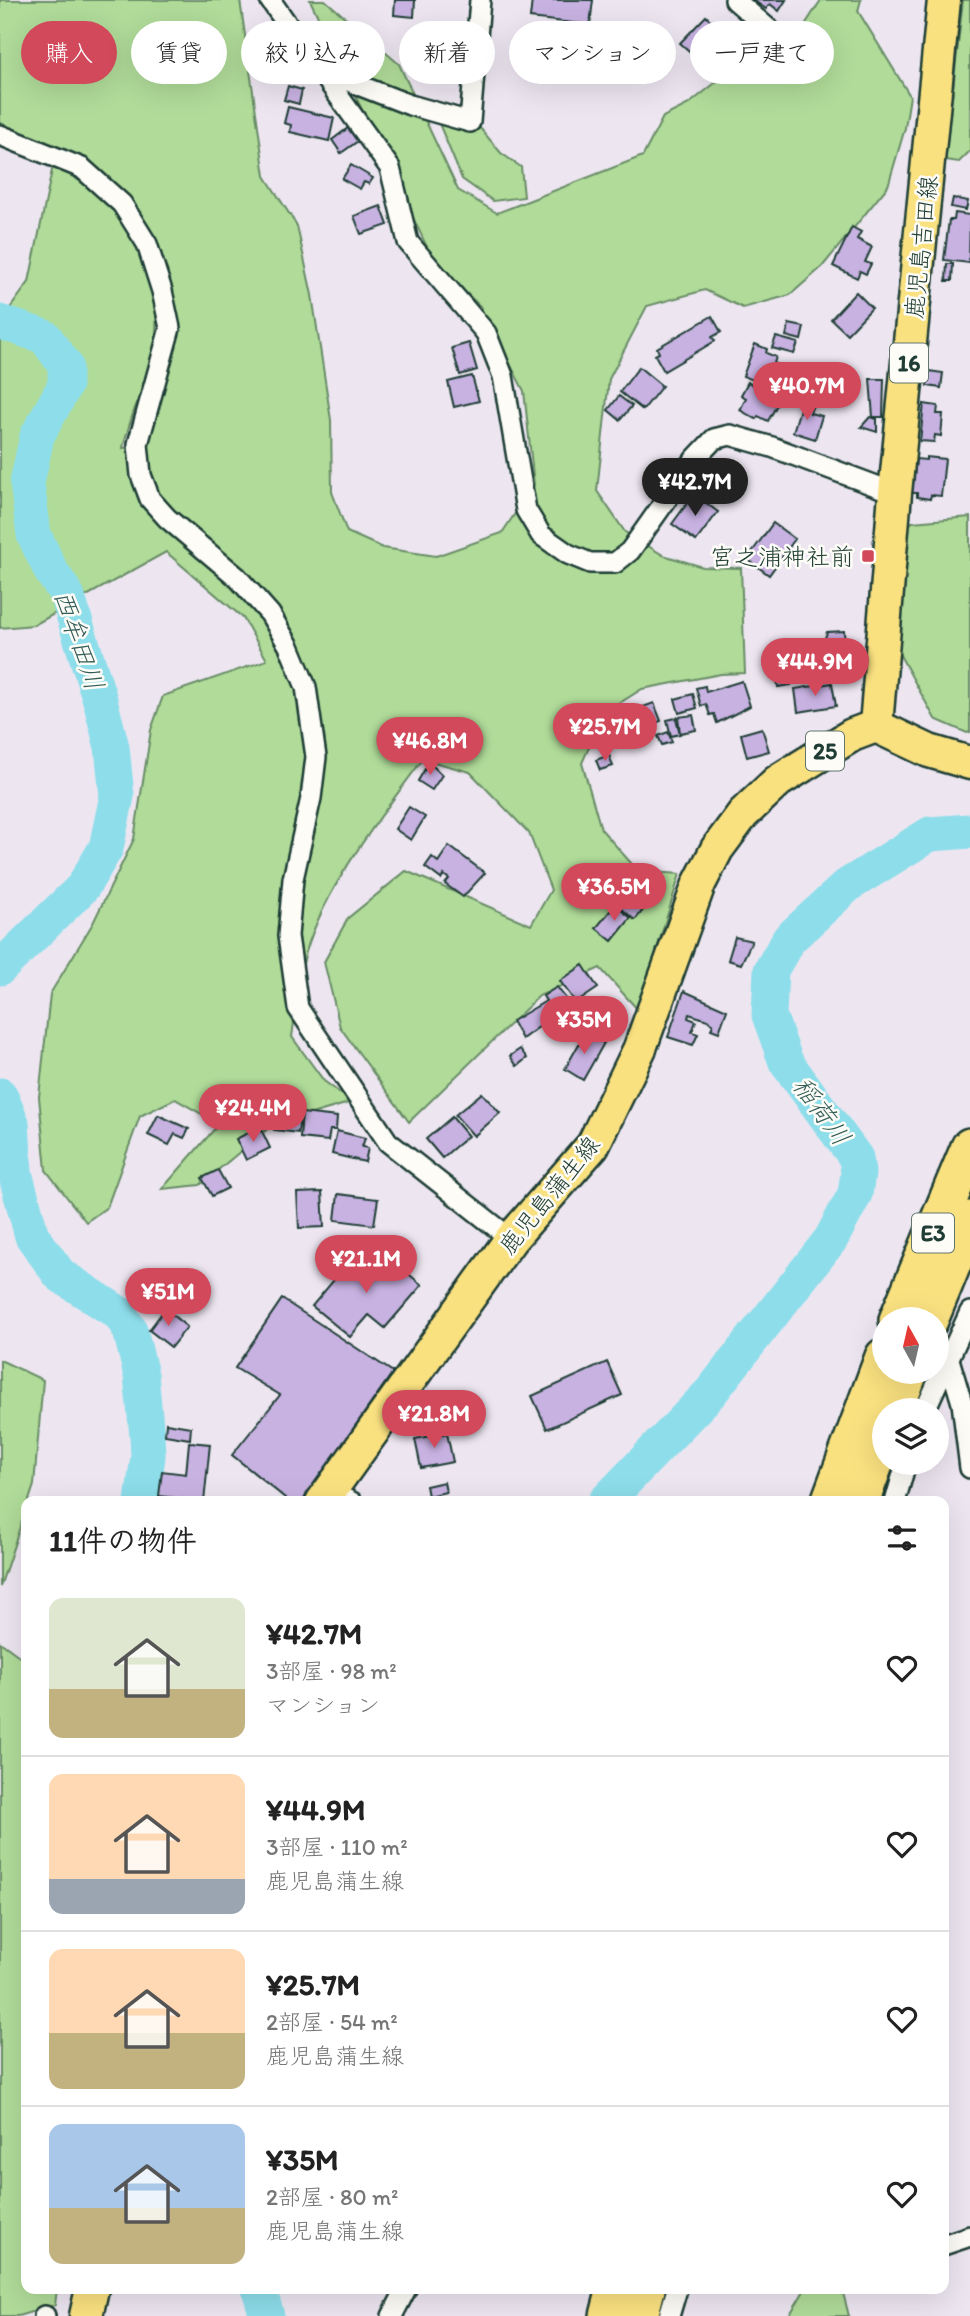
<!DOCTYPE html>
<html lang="ja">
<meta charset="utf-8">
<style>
:root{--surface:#fff;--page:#f6f6f6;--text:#222;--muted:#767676;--line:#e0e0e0;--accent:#d1495b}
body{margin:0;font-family:Itim,"Klee One",sans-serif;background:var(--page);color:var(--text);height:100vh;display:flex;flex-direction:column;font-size:26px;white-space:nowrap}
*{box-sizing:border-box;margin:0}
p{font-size:23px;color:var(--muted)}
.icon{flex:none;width:38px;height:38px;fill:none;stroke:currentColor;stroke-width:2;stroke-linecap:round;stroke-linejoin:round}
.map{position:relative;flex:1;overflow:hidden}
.drawer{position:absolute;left:21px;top:1496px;width:928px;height:798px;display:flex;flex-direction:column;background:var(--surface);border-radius:14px;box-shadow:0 7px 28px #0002}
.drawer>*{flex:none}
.hud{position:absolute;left:21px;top:21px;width:929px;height:63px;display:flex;gap:14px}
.needle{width:46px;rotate:352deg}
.controls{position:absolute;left:872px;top:1307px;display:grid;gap:14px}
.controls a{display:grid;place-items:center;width:77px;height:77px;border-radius:50%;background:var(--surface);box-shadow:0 7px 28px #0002;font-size:35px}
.price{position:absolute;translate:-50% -60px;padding:0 16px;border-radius:24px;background:var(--accent);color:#fff;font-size:23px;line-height:46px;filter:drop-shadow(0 2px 4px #0008)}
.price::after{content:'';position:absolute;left:50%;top:42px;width:21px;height:16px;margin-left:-10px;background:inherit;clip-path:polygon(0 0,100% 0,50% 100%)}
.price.active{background:#222;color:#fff}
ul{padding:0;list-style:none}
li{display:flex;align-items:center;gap:21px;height:175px;padding:0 28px}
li+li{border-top:2px solid var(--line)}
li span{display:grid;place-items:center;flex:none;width:196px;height:140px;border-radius:14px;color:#555}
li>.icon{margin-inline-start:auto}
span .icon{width:84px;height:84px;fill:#fffc;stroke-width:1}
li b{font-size:30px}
h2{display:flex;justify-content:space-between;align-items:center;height:84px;padding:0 28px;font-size:30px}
.chip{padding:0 24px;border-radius:32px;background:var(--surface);box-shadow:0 7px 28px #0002;font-size:24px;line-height:63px}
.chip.active{background:var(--accent);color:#fff}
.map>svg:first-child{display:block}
.green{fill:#b0db99;stroke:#688c66;stroke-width:2}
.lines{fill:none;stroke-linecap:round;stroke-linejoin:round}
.river{stroke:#8dddea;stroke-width:35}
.building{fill:#c8b2e2;stroke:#1f3d34;stroke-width:2}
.street-casing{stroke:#1f3d34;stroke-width:24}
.primary-casing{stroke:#1f3d34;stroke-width:37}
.highway-casing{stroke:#1f3d34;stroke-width:42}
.street{stroke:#fdfcf7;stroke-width:19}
.primary{stroke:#fae180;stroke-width:32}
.highway{stroke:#fae180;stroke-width:37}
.poi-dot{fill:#d1495b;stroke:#fdfcf7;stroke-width:2.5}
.labels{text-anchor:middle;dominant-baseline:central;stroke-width:5;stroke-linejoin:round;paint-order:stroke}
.shield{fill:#fdfcf7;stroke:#62766e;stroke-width:2}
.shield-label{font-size:23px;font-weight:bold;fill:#1f3d34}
.street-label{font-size:24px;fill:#1f3d34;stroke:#fdfcf7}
.poi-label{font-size:24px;fill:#1f3d34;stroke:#fdfcf7;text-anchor:end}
.water-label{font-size:26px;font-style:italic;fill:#355d58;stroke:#fdfcf7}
</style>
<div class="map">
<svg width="970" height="2316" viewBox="0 0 970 2316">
<rect width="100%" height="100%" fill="#ede6f1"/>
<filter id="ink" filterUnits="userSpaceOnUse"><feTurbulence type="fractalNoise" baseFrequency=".0143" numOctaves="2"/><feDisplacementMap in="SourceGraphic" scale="14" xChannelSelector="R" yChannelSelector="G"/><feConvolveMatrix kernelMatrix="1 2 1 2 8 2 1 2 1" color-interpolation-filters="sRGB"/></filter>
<g filter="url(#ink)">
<g class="green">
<path d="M0 0H240L265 176 297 226 312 295 331 420 332 492 347 532 383 548 436 556 502 533 534 485 524 391 480 306 434 262 310 0H325L399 64 458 190 497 213 643 156 663 117 689 104 720 79 792 45 821 0H861L858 11 910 96 905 128 888 186 822 267 790 295 743 308 705 290 647 306 609 379 597 491 625 532 663 555 703 567 741 568 745 673 721 674 642 689 604 713 582 763 601 829 638 871 680 874 638 1010 600 968 539 996 409 1122 340 1027 324 962 348 918 406 871 531 925 551 890 529 833 470 772 423 759C383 813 325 887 306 952 298 979 296 1010 292 1037L324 1081 352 1102 271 1126 200 1185 162 1189 219 1124 175 1099 140 1116 107 1207 86 1222 46 1170 39 1097 50 994 93 923 134 839 151 730 163 696 267 660 243 618 166 552 34 625 0 628V322L29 282 53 165C73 177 95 188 110 206 144 244 166 305 152 356 144 387 130 417 123 448L144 445 174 320 165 267 149 227 128 196 0 127Z"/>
<polygon points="963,0 970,0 970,151 959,162 945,160"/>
<polygon points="438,121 480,128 501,153 521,167 524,197 493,201 462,179"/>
<polygon points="970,517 970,732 967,733 935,719 896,648 906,530 912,522"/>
<polygon points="0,1360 43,1380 34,1485 0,1587"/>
<polygon points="0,1642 26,1661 26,2289 57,2289 55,2305 18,2316 0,2316"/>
<polygon points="805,2289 842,2289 849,2316 789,2316"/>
</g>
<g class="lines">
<g class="river">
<polyline points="0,322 45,337 65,365 65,385 37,436 27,483 34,535 51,571 67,595 100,700 112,747 117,796 106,848 82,888 0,968"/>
<polyline points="0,1095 12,1123 15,1173 32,1236 60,1275 120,1314 130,1330 141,1375 147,1436 148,1456 142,1502"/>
<polyline points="605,1502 711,1392 831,1239 855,1194 858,1173 856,1158 786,1062 769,1015 771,970 789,939 848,885 930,834 970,831"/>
<polyline points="259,2289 267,2316"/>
</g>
</g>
<g class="building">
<polygon points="395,0 415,0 414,17 394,15"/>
<polygon points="532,0 593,0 590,25 530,18"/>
<polygon points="753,0 786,0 779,11 770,4 766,9"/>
<polygon points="706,16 727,36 720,44 713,37 695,56 680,43"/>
<polygon points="276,39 281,49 266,57 261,47"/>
<polygon points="288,86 302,90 299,104 284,100"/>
<polygon points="288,107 334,118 329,141 290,132 291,125 284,123"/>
<polygon points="348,128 358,141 341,153 332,140"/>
<polygon points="351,165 373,178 369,184 364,182 360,189 342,179"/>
<polygon points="953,198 968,201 966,210 951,207"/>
<polygon points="381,206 388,225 361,234 354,216"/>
<polygon points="955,213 970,215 969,263 944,260 949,220 954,220"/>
<polygon points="852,227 861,232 857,239 872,247 865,262 871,264 866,274 860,271 857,278 833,266"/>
<polygon points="947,264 953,264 952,281 946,281"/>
<polygon points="856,292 872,308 847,334 831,319"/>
<polygon points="712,316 721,332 712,337 715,341 664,371 655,355 659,353 657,348"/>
<polygon points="789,324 804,327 801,340 786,336"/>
<polygon points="776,337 798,343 794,354 772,348"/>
<polygon points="469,343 477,370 460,375 452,348"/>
<polygon points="755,344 767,349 766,353 776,357 774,363 780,366 771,387 743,376"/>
<polygon points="639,367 662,386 643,410 620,392"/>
<polygon points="929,371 943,373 941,388 927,386"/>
<polygon points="472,376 479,401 454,407 448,382"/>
<polygon points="870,379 884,379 883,417 873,417"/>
<polygon points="748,382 779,401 768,421 758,416 756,419 740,410 746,398 741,395"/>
<polygon points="805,383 826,388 822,404 801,399"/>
<polygon points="619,396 632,406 620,420 608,410"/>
<polygon points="802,402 813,405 810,413 822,416 815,439 793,432"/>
<polygon points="924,404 938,406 937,414 943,414 941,436 935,435 934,442 920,441"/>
<polygon points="870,417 877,419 877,432 861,427"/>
<polygon points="926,457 945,459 941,496 931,495 930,499 917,497 917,493 912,493 916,459 926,460"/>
<polygon points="694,494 718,512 696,541 672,524"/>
<polygon points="773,523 795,539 769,575 747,559"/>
<polygon points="844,631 845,647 853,646 855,672 829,673 821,650 827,632"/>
<polygon points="816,665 818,677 796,681 794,668"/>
<polygon points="789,673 791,685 778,687 776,675"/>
<polygon points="742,681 750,706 717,723 714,714 710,715 706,704 701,706 696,688 705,686 706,692"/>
<polygon points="832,683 836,706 798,712 795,689"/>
<polygon points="693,694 697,708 679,713 675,699"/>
<polygon points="654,703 661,721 634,731 637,737 605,749 596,724"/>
<polygon points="693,715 696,730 680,733 678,717"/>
<polygon points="676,718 680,734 671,736 667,720"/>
<polygon points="762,728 769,751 747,757 741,734"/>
<polygon points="668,732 672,742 662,745 658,736"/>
<polygon points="609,755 613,766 600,770 596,760"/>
<polygon points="429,762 442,775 432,790 418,781"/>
<polygon points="409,807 425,817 411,840 395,829"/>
<polygon points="449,846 485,873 463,897 445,884 449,879 444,875 441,879 425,867 432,857 438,862"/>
<polygon points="639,876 658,892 635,920 616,904"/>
<polygon points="615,905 631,918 612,941 596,928"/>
<polygon points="735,937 752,941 741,964 728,960"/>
<polygon points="583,965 598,988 576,1003 560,981"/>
<polygon points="557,987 574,1009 547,1029 543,1024 522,1039 512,1021 546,1001 543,996"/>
<polygon points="684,991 727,1010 719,1032 711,1029 713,1025 708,1020 689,1014 688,1018 696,1021 692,1032 698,1034 693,1045 668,1037"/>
<polygon points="585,1033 604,1043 583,1080 565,1069"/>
<polygon points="520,1049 527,1058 517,1066 510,1056"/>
<polygon points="482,1093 500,1113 474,1136 455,1115"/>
<polygon points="277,1107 301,1110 298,1133 274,1130"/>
<polygon points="302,1113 337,1117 336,1130 330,1130 328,1141 300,1138"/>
<polygon points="158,1115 189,1129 184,1138 175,1134 169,1145 148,1135"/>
<polygon points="452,1117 468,1136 442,1158 426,1139"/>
<polygon points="260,1127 270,1148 246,1160 236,1139"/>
<polygon points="337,1131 365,1138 362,1147 368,1148 365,1162 332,1154"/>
<polygon points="218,1170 228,1188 212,1196 202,1178"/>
<polygon points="322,1192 324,1227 299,1228 297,1193"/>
<polygon points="338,1194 378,1199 374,1225 335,1220"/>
<polygon points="354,1256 375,1273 388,1257 422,1285 385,1328 369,1315 350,1337 312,1306"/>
<polygon points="282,1299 393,1372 302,1502 290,1502 232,1455 280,1395 235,1368"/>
<polygon points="165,1309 187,1327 171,1347 149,1330"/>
<polygon points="607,1362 622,1395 547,1429 532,1396"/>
<polygon points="451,1402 458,1418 430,1430 423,1414"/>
<polygon points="166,1423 191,1427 190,1439 165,1435"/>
<polygon points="447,1433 453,1462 421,1468 415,1439"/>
<polygon points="189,1442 210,1444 204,1502 183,1502 183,1499 159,1496 162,1471 186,1474"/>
<polygon points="444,1482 446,1492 428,1496 426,1486"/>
</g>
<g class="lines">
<g class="street-casing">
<g id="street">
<polyline points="270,0 390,168 408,242 486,333 503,376 526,510 541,535 568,554 590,563 615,563 630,551 695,459 714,439 730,435 772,447 895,493"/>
<polyline points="735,0 772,32"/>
<polyline points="317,69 410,105 470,122 480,0"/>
<polyline points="0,135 82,168 122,204 147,244 162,291 170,328 138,444 141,475 150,499 167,518 237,577 270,614 289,646 306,687 316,757 311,798 293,879 288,936 298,1008 388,1142 511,1239"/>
<polyline points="948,1356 962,1403 970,1468"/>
<polyline points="925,1410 970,1312"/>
<polyline points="329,1491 352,1502"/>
<polyline points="895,1502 906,1463"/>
<polyline points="943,2245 970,2236"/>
<polyline points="44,2316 45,2316"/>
<polyline points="392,2316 406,2289"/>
<polyline points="669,2316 677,2289"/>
</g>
</g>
<g class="primary-casing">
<g id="primary">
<polyline points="876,726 895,493 944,0"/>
<polyline points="876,726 929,751 970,763"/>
<polyline points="322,1502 511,1239 593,1145 640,1048 699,884 717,849 743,814 778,781 852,735 876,726"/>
<polyline points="86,2316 92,2289"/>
</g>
</g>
<g class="highway-casing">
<g id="highway">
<polyline points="898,1320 970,1147"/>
<polyline points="929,1320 970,1220"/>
<polyline points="894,1410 909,1372"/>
<polyline points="830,1502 884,1357"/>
<polyline points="860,1502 884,1437"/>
<polyline points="609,2316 616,2289"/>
<polyline points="639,2316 646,2289"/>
</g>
</g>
<use href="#street" class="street"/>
<use href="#primary" class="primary"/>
<use href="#highway" class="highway"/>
</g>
</g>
<rect class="poi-dot" x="861" y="549" width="14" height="14" rx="3.5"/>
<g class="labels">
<g class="shield">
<rect x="890" y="343.5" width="38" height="39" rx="5"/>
<rect x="806" y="731.5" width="38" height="39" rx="5"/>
<rect x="912" y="1213.5" width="42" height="39" rx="5"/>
</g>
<g class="shield-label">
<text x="909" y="363">16</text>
<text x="825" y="751">25</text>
<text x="933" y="1233">E3</text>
</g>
<g class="street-label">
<text transform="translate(921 247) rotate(-84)">鹿児島吉田線</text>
<text transform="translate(549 1195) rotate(-51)">鹿児島蒲生線</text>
</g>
<g class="poi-label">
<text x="854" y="556">宮之浦神社前</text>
</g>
<g class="water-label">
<text transform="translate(79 640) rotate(71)">西牟田川</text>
<text transform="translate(822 1111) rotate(54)">稲荷川</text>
</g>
</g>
</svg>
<div class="controls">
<a><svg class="needle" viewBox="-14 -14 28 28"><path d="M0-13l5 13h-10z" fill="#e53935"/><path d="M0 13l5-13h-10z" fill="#767676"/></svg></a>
<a><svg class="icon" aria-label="layers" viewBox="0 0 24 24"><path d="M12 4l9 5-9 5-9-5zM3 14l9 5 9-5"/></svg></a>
</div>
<b class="price" style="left:807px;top:422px">¥40.7M</b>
<b class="price active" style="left:695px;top:518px">¥42.7M</b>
<b class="price" style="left:815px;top:698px">¥44.9M</b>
<b class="price" style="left:605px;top:763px">¥25.7M</b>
<b class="price" style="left:430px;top:777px">¥46.8M</b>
<b class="price" style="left:614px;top:923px">¥36.5M</b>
<b class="price" style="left:584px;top:1056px">¥35M</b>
<b class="price" style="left:253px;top:1144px">¥24.4M</b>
<b class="price" style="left:366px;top:1295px">¥21.1M</b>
<b class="price" style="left:168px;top:1328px">¥51M</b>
<b class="price" style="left:434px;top:1450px">¥21.8M</b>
<div class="hud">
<a class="chip active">購入</a>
<a class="chip">賃貸</a>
<a class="chip">絞り込み</a>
<a class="chip">新着</a>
<a class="chip">マンション</a>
<a class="chip">一戸建て</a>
</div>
<section class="drawer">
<h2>11件の物件<svg class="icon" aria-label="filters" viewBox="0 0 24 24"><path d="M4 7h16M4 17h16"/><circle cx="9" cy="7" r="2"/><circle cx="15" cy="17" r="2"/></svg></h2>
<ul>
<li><span style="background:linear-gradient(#dfe7d0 65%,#c2b280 0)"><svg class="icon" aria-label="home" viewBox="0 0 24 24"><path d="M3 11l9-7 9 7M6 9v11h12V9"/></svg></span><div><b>¥42.7M</b><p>3部屋 · 98 m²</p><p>マンション</p></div><svg class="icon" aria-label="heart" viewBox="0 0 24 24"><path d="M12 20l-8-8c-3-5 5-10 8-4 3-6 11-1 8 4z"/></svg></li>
<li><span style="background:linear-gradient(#ffd9b3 75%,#9aa5b1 0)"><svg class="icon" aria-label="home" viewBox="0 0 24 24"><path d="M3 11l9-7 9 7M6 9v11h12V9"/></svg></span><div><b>¥44.9M</b><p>3部屋 · 110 m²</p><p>鹿児島蒲生線</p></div><svg class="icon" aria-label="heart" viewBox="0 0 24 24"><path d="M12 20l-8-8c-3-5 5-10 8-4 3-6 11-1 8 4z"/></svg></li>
<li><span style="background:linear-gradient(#ffd9b3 60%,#c2b280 0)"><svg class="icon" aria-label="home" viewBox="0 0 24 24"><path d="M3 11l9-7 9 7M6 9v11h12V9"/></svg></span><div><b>¥25.7M</b><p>2部屋 · 54 m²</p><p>鹿児島蒲生線</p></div><svg class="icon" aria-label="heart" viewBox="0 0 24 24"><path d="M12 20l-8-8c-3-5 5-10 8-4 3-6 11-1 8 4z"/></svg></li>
<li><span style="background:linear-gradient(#a9c7e8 60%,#c2b280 0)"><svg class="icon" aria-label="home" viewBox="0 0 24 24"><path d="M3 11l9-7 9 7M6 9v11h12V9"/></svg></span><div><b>¥35M</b><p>2部屋 · 80 m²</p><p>鹿児島蒲生線</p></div><svg class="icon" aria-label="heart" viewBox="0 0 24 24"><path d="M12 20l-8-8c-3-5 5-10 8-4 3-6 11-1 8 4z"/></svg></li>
</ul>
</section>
</div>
